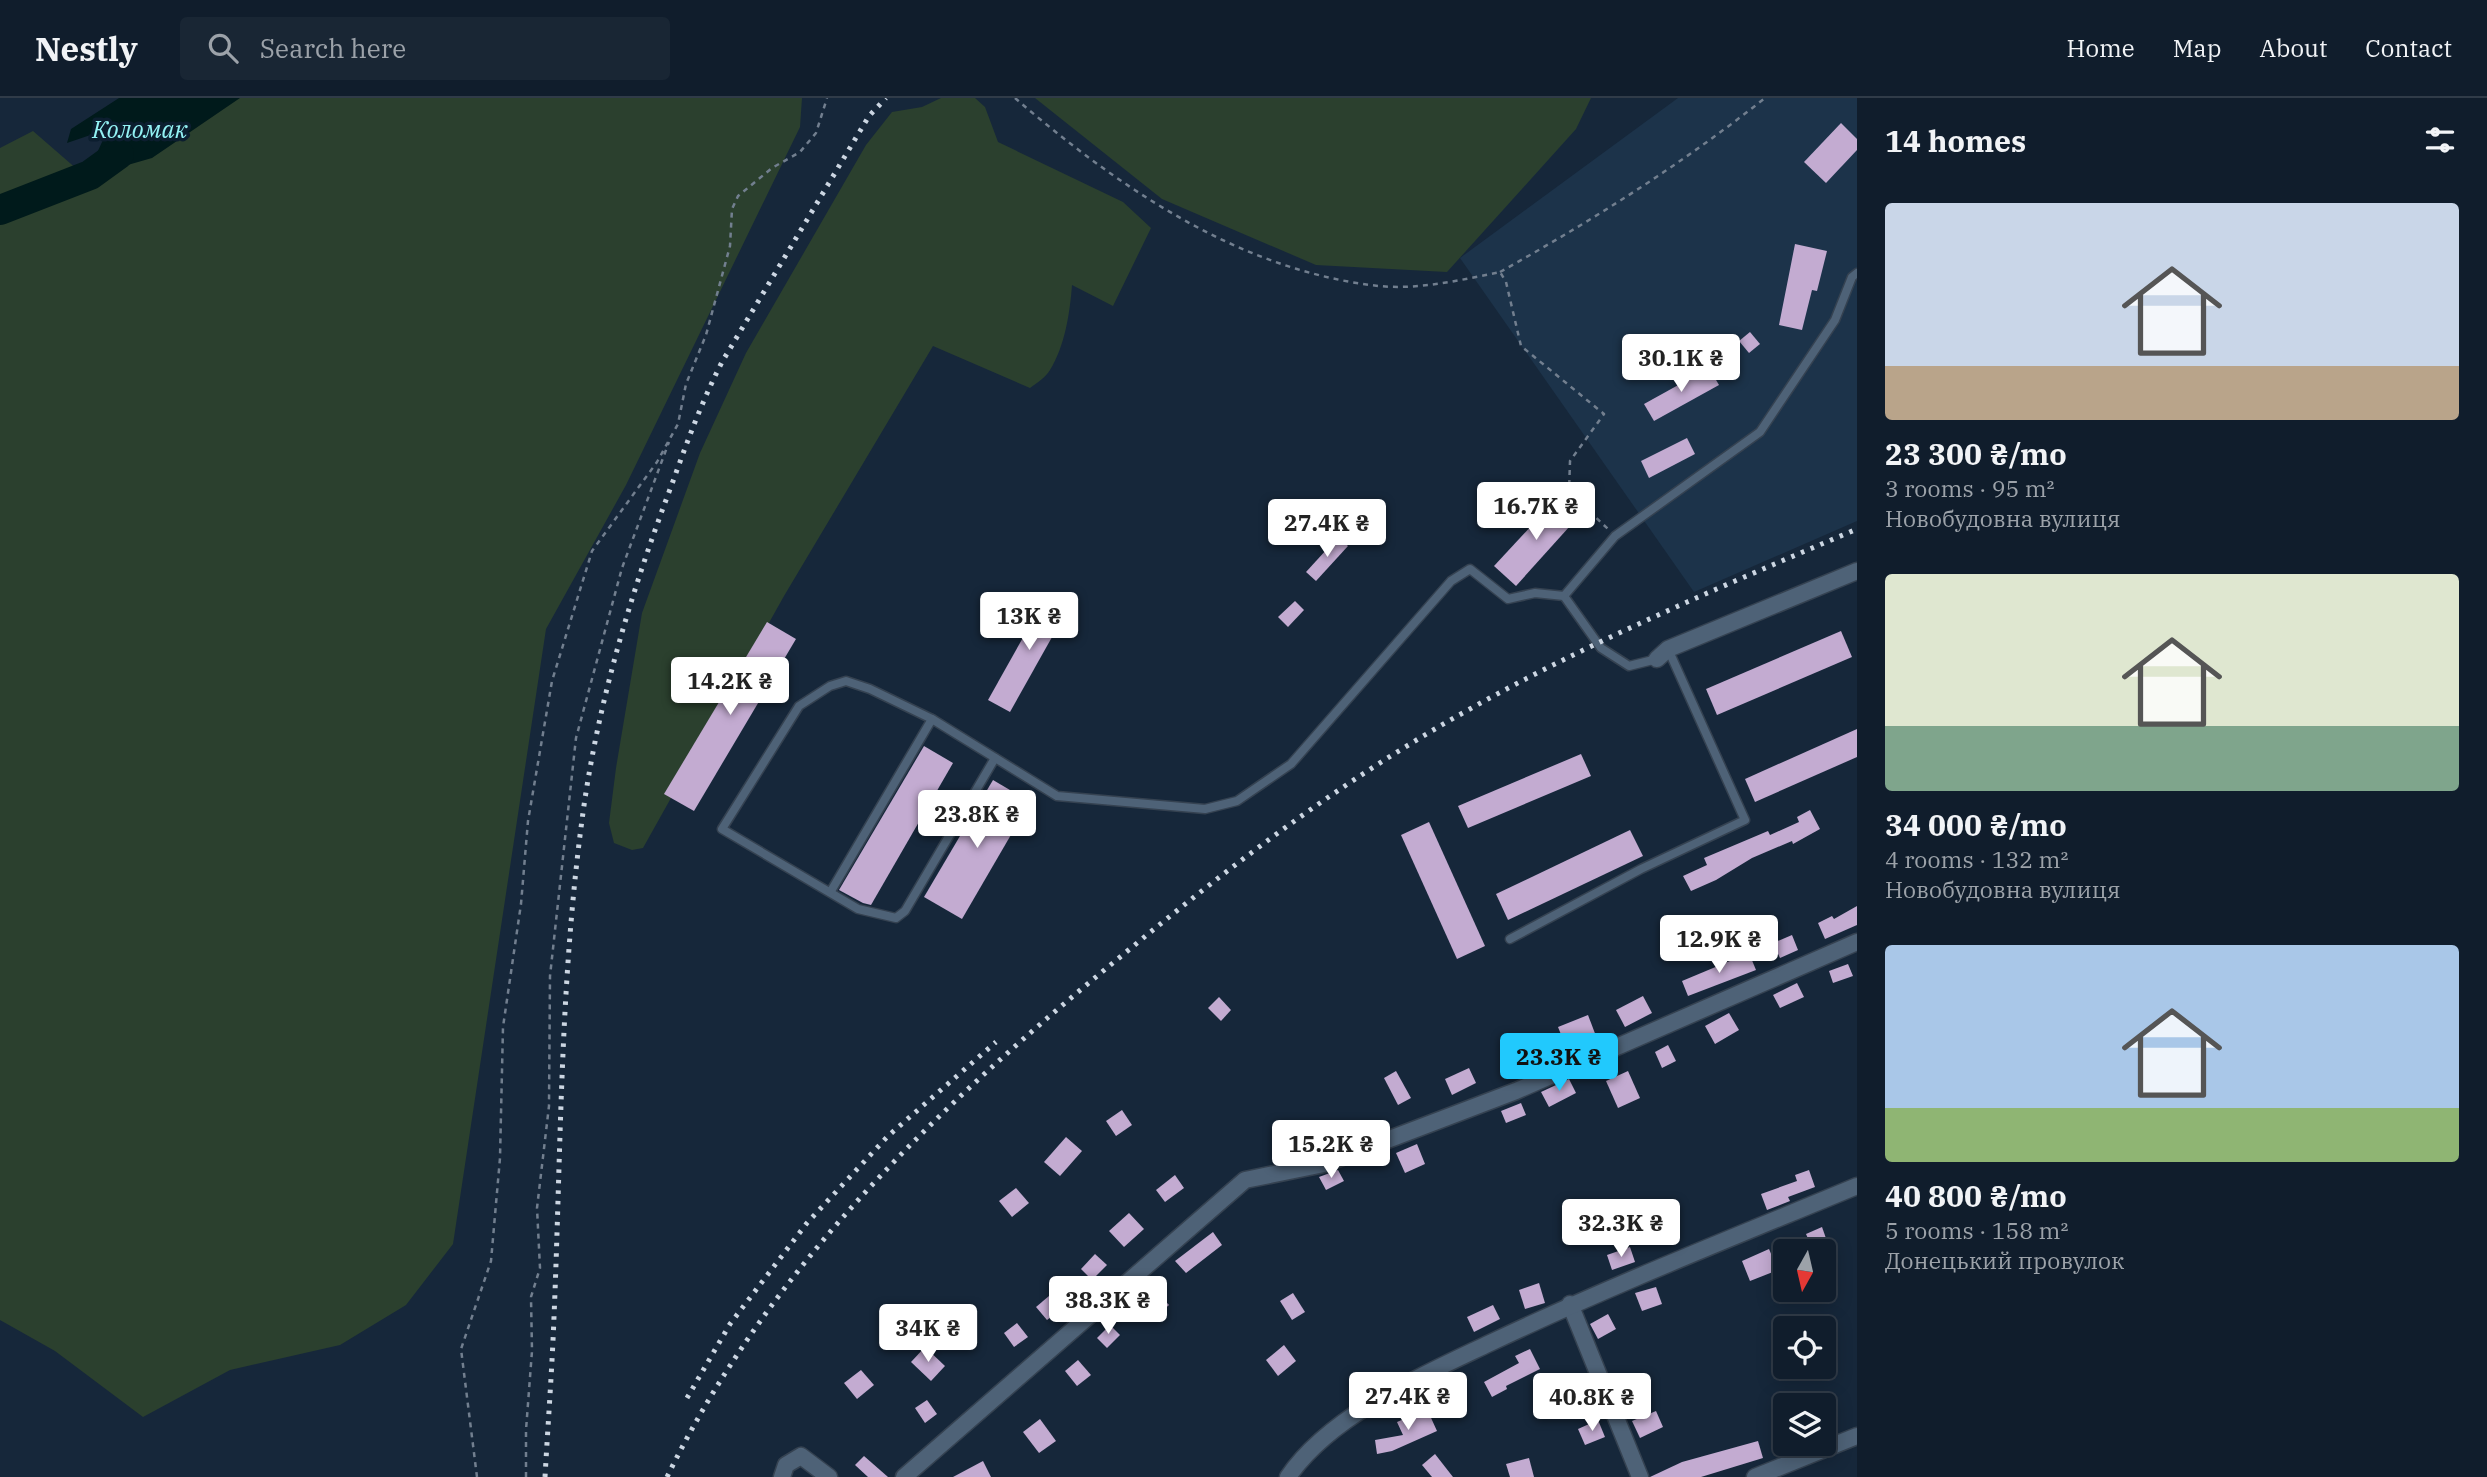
<!DOCTYPE html>
<meta charset="utf-8">
<style>
:root{--surface:#101d2c;--page:#192634;--text:#f1f3f6;--muted:#9ca2a9;--line:#303b48;--accent:#21c9fd}
body{margin:0;font-family:"IBM Plex Serif",serif;background:var(--page);color:var(--text);height:100vh;display:flex;flex-direction:column;font-size:26px;white-space:nowrap}
*{box-sizing:border-box;margin:0}
p{font-size:23px;color:var(--muted)}
.icon{flex:none;width:38px;height:38px;fill:none;stroke:currentColor;stroke-width:2;stroke-linecap:round;stroke-linejoin:round}
.map{position:relative;flex:1;overflow:hidden}
.drawer{display:flex;flex-direction:column;background:var(--surface);width:630px}
.drawer>*{flex:none}
.needle{width:46px;rotate:188deg}
.controls{position:absolute;left:1773px;top:1141px;display:grid;gap:14px}
.controls a{display:grid;place-items:center;width:63px;height:63px;border-radius:7px;background:var(--surface);box-shadow:0 4px 18px #0003,0 0 0 2px var(--line);font-size:35px}
.price{position:absolute;translate:-50% -60px;padding:0 16px;border-radius:7px;background:#fff;color:#222;font-size:23px;line-height:46px;filter:drop-shadow(0 2px 4px #0008)}
.price::after{content:'';position:absolute;left:50%;top:42px;width:21px;height:16px;margin-left:-10px;background:inherit;clip-path:polygon(0 0,100% 0,50% 100%)}
.price.on{background:var(--accent);color:#111}
ul{padding:0;list-style:none}
li{display:grid;align-content:center;gap:14px;height:371px;padding:0 28px}
li span{display:grid;place-items:center;height:217px;border-radius:7px;color:#555}
li>.icon{margin-inline-start:auto}
span .icon{width:126px;height:126px;fill:#fffc;stroke-width:1}
li b{font-size:30px}
h2{display:flex;justify-content:space-between;align-items:center;height:84px;padding:0 28px;font-size:30px}
header{display:flex;align-items:center;gap:42px;box-sizing:border-box;height:98px;padding:0 35px;background:var(--surface);border-bottom:2px solid var(--line)}
header strong{font-size:33px}
nav{display:flex;gap:38px;margin-inline-start:auto;font-size:24px}
.search{width:490px;height:63px;background:var(--page);display:flex;align-items:center;gap:18px;box-sizing:border-box;padding:0 24px;border-radius:7px;color:var(--muted);font-size:26px}
main{display:flex;flex:1;min-height:0}
.map>svg:first-child{display:block}
.built{fill:#1c334a}
.green{fill:#2b402e}
.water{fill:#001a1b}
.lines{fill:none;stroke-linecap:round;stroke-linejoin:round}
.river{stroke:#001a1b;stroke-width:30}
.building{fill:#c3abd1}
.lane-casing{stroke:#354251;stroke-width:11}
.street-casing{stroke:#354251;stroke-width:19}
.path{stroke:#727f8f;stroke-width:2.5;stroke-dasharray:5 5;stroke-linecap:butt}
.lane{stroke:#4e6277;stroke-width:8}
.street{stroke:#4e6277;stroke-width:16}
.rail{stroke:#ccd6e2;stroke-width:5;stroke-dasharray:3.5 7;stroke-linecap:butt}
.labels{text-anchor:middle;dominant-baseline:central;stroke-width:7;stroke-linejoin:round;paint-order:stroke}
.water-label{font-size:24px;font-style:italic;fill:#93f2f4;stroke:#0c1e2f}
</style>
<header>
<strong>Nestly</strong>
<div class="search"><svg class="icon" aria-label="search" viewBox="0 0 24 24"><circle cx="10" cy="10" r="6"/><path d="M15 15l6 6"/></svg>Search here</div>
<nav><a>Home</a><a>Map</a><a>About</a><a>Contact</a></nav>
</header>
<main>
<div class="map">
<svg width="1857" height="1379" viewBox="0 0 1857 1379">
<rect width="100%" height="100%" fill="#16273a"/>
<polygon class="built" points="1678,0 1857,0 1857,423 1694,494 1460,160"/>
<g class="green">
<polygon points="239,0 802,0 800,29 626,387 546,531 453,1146 406,1207 340,1247 230,1272 143,1319 55,1253 0,1222 0,50 33,33 86,79"/>
<path d="M941 0H975L985 9 998 44 1123 104 1151 130 1113 208 1072 187C1070 214 1065 248 1050 272 1046 279 1037 285 1030 290L933 248 784 498 643 750 632 752 614 745 609 725 616 670 642 515 700 355 746 255 866 47 892 14 922 9Z"/>
<polygon points="1035,0 1591,0 1576,31 1447,174 1316,167 1162,101"/>
</g>
<polygon class="water" points="119,0 240,0 152,60 86,79 108,31 67,45 71,31"/>
<g class="lines">
<polyline class="river" points="0,112 90,77 119,56"/>
</g>
<g class="building">
<polygon points="1841,25 1857,41 1857,52 1826,85 1804,64"/>
<polygon points="1795,146 1827,153 1817,193 1812,192 1802,232 1779,227"/>
<polygon points="1750,234 1760,246 1749,255 1739,243"/>
<polygon points="1709,270 1719,287 1654,323 1644,306"/>
<polygon points="1687,340 1695,356 1649,380 1641,363"/>
<polygon points="1558,399 1579,418 1516,488 1494,468"/>
<polygon points="1338,439 1348,448 1316,483 1306,474"/>
<polygon points="1048,495 1070,507 1010,614 988,602"/>
<polygon points="1295,503 1304,512 1288,529 1278,519"/>
<polygon points="767,524 796,541 694,713 664,696"/>
<polygon points="1841,533 1852,559 1717,617 1706,591"/>
<polygon points="1857,631 1857,659 1755,704 1745,681"/>
<polygon points="924,648 953,665 871,807 863,805 839,792"/>
<polygon points="1581,656 1591,678 1468,730 1458,708"/>
<polygon points="993,682 1030,704 962,821 924,799"/>
<polygon points="1810,712 1820,731 1793,746 1792,743 1752,760 1716,782 1691,793 1683,778 1707,767 1704,760 1768,733 1770,737 1799,724 1797,719"/>
<polygon points="1429,724 1485,848 1457,861 1401,737"/>
<polygon points="1630,732 1643,758 1508,822 1496,796"/>
<polygon points="1857,808 1857,827 1825,841 1818,825 1832,818 1834,821"/>
<polygon points="1792,837 1798,852 1780,860 1773,845"/>
<polygon points="1749,855 1756,872 1688,898 1682,883"/>
<polygon points="1848,866 1853,878 1833,885 1829,873"/>
<polygon points="1797,885 1804,899 1780,910 1773,897"/>
<polygon points="1643,898 1652,915 1625,929 1616,912"/>
<polygon points="1219,899 1231,912 1221,923 1208,910"/>
<polygon points="1729,915 1739,932 1715,946 1705,928"/>
<polygon points="1588,917 1596,938 1566,949 1558,929"/>
<polygon points="1668,947 1676,963 1662,970 1655,954"/>
<polygon points="1469,970 1476,985 1452,997 1445,981"/>
<polygon points="1396,973 1411,1000 1398,1007 1384,980"/>
<polygon points="1628,973 1640,1000 1618,1010 1606,983"/>
<polygon points="1569,981 1576,995 1549,1009 1541,994"/>
<polygon points="1521,1005 1526,1017 1506,1025 1501,1013"/>
<polygon points="1122,1012 1132,1027 1116,1038 1106,1023"/>
<polygon points="1066,1039 1082,1053 1060,1078 1044,1064"/>
<polygon points="1417,1046 1425,1066 1405,1075 1396,1055"/>
<polygon points="1338,1072 1344,1083 1326,1092 1319,1079"/>
<polygon points="1809,1072 1815,1089 1788,1099 1790,1103 1767,1112 1761,1096 1797,1083 1795,1077"/>
<polygon points="1175,1077 1184,1090 1165,1104 1156,1092"/>
<polygon points="1016,1090 1029,1105 1012,1119 999,1103"/>
<polygon points="1129,1115 1144,1131 1124,1149 1109,1133"/>
<polygon points="1822,1129 1828,1146 1813,1152 1806,1136"/>
<polygon points="1213,1134 1222,1147 1186,1175 1175,1163"/>
<polygon points="1630,1149 1635,1164 1612,1172 1607,1157"/>
<polygon points="1769,1151 1778,1172 1750,1183 1742,1163"/>
<polygon points="1095,1156 1107,1167 1092,1182 1081,1171"/>
<polygon points="1539,1185 1545,1205 1525,1211 1519,1192"/>
<polygon points="1656,1189 1662,1206 1642,1213 1635,1195"/>
<polygon points="1154,1191 1169,1207 1152,1222 1138,1207"/>
<polygon points="1293,1195 1305,1214 1292,1222 1280,1203"/>
<polygon points="1049,1198 1060,1212 1047,1222 1036,1209"/>
<polygon points="1493,1207 1500,1221 1474,1234 1467,1219"/>
<polygon points="1608,1216 1616,1231 1598,1241 1590,1226"/>
<polygon points="1017,1225 1028,1239 1014,1249 1004,1235"/>
<polygon points="1110,1227 1120,1237 1107,1250 1097,1240"/>
<polygon points="1284,1247 1296,1263 1278,1278 1266,1262"/>
<polygon points="925,1249 945,1268 931,1283 911,1264"/>
<polygon points="1530,1251 1540,1271 1506,1288 1507,1291 1492,1299 1484,1284 1519,1265 1515,1258"/>
<polygon points="1078,1262 1091,1277 1077,1288 1065,1273"/>
<polygon points="861,1272 874,1287 857,1301 844,1285"/>
<polygon points="1582,1278 1589,1298 1573,1303 1566,1284"/>
<polygon points="927,1302 937,1316 925,1325 915,1310"/>
<polygon points="1427,1311 1437,1333 1392,1353 1377,1356 1375,1342 1403,1337 1397,1324"/>
<polygon points="1656,1313 1663,1329 1640,1340 1632,1323"/>
<polygon points="1040,1321 1056,1343 1039,1355 1023,1334"/>
<polygon points="1598,1322 1605,1339 1585,1347 1578,1331"/>
<polygon points="1758,1343 1763,1360 1701,1379 1650,1379 1682,1364"/>
<polygon points="1435,1356 1453,1379 1432,1379 1422,1367"/>
<polygon points="864,1358 888,1379 868,1379 855,1367"/>
<polygon points="1529,1360 1534,1379 1510,1379 1506,1366"/>
<polygon points="983,1363 991,1379 953,1379"/>
</g>
<g class="lines">
<g class="lane-casing">
<g id="lane">
<polyline points="1657,561 1629,568 1601,550 1564,498 1615,438 1760,334 1835,222 1852,179 1857,175"/>
<polyline points="932,621 870,591 846,583 830,588 799,608 722,731 858,811 896,820 905,813 995,660"/>
<polyline points="831,793 932,621 1057,698 1205,711 1237,703 1291,666 1451,483 1470,471 1508,501 1535,495 1564,498"/>
<polyline points="1510,841 1641,771 1745,722 1668,551"/>
</g>
</g>
<g class="street-casing">
<g id="street">
<polyline points="1657,561 1668,551 1857,473"/>
<polyline points="1570,1206 1640,1379"/>
<polyline points="782,1379 786,1367 801,1358 829,1379"/>
<polyline points="904,1379 1245,1082 1324,1066 1516,993 1857,844"/>
<path d="M1288 1379C1330 1317 1423 1277 1490 1245 1610 1188 1734 1139 1857 1088"/>
<polyline points="1755,1379 1857,1338"/>
</g>
</g>
<g class="path">
<path d="M1015 0C1118 89 1240 173 1379 188 1419 192 1461 182 1500 174L1506 184 1521 248 1604 316 1570 363 1569 394 1608 431"/>
<path d="M1500 174C1593 122 1682 66 1765 0"/>
<polyline points="477,1379 461,1251 491,1163 500,1060 503,929 521,806 528,723 552,583 592,453 657,364 678,326 686,286 706,237 730,148 732,111 738,98 772,70 800,54 816,35 827,0"/>
<polyline points="526,1379 526,1332 532,1253 531,1199 540,1170 537,1110 549,1008 550,878 576,640 622,470 669,344"/>
</g>
<use href="#lane" class="lane"/>
<use href="#street" class="street"/>
<g class="rail">
<polyline points="687,1300 730,1226 807,1125 888,1038 996,944"/>
<path d="M545 1379C548 1326 552 1272 554 1219 561 1053 560 887 582 722 597 607 631 494 672 386 687 344 702 303 722 264L869 18 886 0"/>
<path d="M667 1379C772 1164 943 1004 1125 855 1235 764 1343 682 1468 612 1593 542 1725 487 1857 431"/>
</g>
</g>
<g class="labels">
<g class="water-label">
<text x="140" y="31">Коломак</text>
</g>
</g>
</svg>
<div class="controls">
<a><svg class="needle" viewBox="-14 -14 28 28"><path d="M0-13l5 13h-10z" fill="#e53935"/><path d="M0 13l5-13h-10z" fill="#9ca2a9"/></svg></a>
<a><svg class="icon" aria-label="locate" viewBox="0 0 24 24"><circle cx="12" cy="12" r="6"/><path d="M12 2v4M12 18v4M2 12h4M18 12h4"/></svg></a>
<a><svg class="icon" aria-label="layers" viewBox="0 0 24 24"><path d="M12 4l9 5-9 5-9-5zM3 14l9 5 9-5"/></svg></a>
</div>
<b class="price" style="left:1681px;top:296px">30.1K ₴</b>
<b class="price" style="left:1536px;top:444px">16.7K ₴</b>
<b class="price" style="left:1327px;top:461px">27.4K ₴</b>
<b class="price" style="left:1029px;top:554px">13K ₴</b>
<b class="price" style="left:730px;top:619px">14.2K ₴</b>
<b class="price" style="left:977px;top:752px">23.8K ₴</b>
<b class="price" style="left:1719px;top:877px">12.9K ₴</b>
<b class="price on" style="left:1559px;top:995px">23.3K ₴</b>
<b class="price" style="left:1331px;top:1082px">15.2K ₴</b>
<b class="price" style="left:1621px;top:1161px">32.3K ₴</b>
<b class="price" style="left:1108px;top:1238px">38.3K ₴</b>
<b class="price" style="left:928px;top:1266px">34K ₴</b>
<b class="price" style="left:1408px;top:1334px">27.4K ₴</b>
<b class="price" style="left:1592px;top:1335px">40.8K ₴</b>
</div>
<section class="drawer">
<h2>14 homes<svg class="icon" aria-label="filters" viewBox="0 0 24 24"><path d="M4 7h16M4 17h16"/><circle cx="9" cy="7" r="2"/><circle cx="15" cy="17" r="2"/></svg></h2>
<ul>
<li><span style="background:linear-gradient(#c9d6e8 75%,#b9a48a 0)"><svg class="icon" aria-label="home" viewBox="0 0 24 24"><path d="M3 11l9-7 9 7M6 9v11h12V9"/></svg></span><div><b>23 300 ₴/mo</b><p>3 rooms · 95 m²</p><p>Новобудовна вулиця</p></div></li>
<li><span style="background:linear-gradient(#dfe7d0 70%,#7fa58c 0)"><svg class="icon" aria-label="home" viewBox="0 0 24 24"><path d="M3 11l9-7 9 7M6 9v11h12V9"/></svg></span><div><b>34 000 ₴/mo</b><p>4 rooms · 132 m²</p><p>Новобудовна вулиця</p></div></li>
<li><span style="background:linear-gradient(#a9c7e8 75%,#8fb573 0)"><svg class="icon" aria-label="home" viewBox="0 0 24 24"><path d="M3 11l9-7 9 7M6 9v11h12V9"/></svg></span><div><b>40 800 ₴/mo</b><p>5 rooms · 158 m²</p><p>Донецький провулок</p></div></li>
</ul>
</section>
</main>
